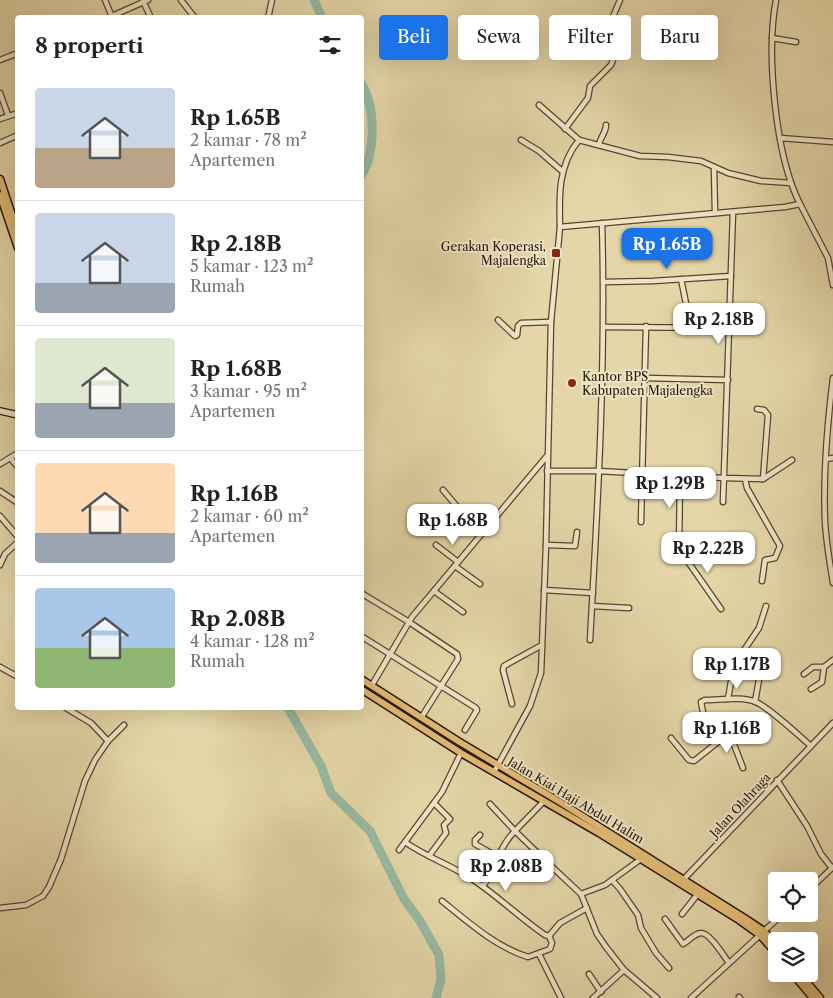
<!DOCTYPE html>
<html lang="id">
<meta charset="utf-8">
<style>
:root{--surface:#fff;--page:#f6f6f6;--text:#222;--muted:#767676;--line:#e0e0e0;--accent:#1a73e8}
body{margin:0;font-family:"Libre Caslon Text",serif;background:var(--page);color:var(--text);height:100vh;display:flex;flex-direction:column;font-size:19px;white-space:nowrap}
*{box-sizing:border-box;margin:0}
p{font-size:16px;color:var(--muted)}
.icon{flex:none;width:28px;height:28px;fill:none;stroke:currentColor;stroke-width:2;stroke-linecap:round;stroke-linejoin:round}
.map{position:relative;flex:1;overflow:hidden}
.sheet{position:absolute;left:15px;top:15px;width:349px;height:695px;display:flex;flex-direction:column;background:var(--surface);border-radius:5px;box-shadow:0 5px 20px #0002}
.sheet>*{flex:none}
.banner{position:absolute;left:379px;top:15px;width:379px;height:45px;display:flex;gap:10px}
.buttons{position:absolute;left:768px;top:872px;display:grid;gap:10px}
.buttons a{display:grid;place-items:center;width:50px;height:50px;border-radius:5px;background:var(--surface);box-shadow:0 5px 20px #0002;font-size:25px}
.price{position:absolute;translate:-50% -42px;padding:0 11px;border-radius:10px;background:#fff;color:#222;font-size:16px;line-height:32px;filter:drop-shadow(0 1px 2px #0008)}
.price::after{content:'';position:absolute;left:50%;top:30px;width:15px;height:11px;margin-left:-8px;background:inherit;clip-path:polygon(0 0,100% 0,50% 100%)}
.price.current{background:var(--accent);color:#fff}
ul{padding:0;list-style:none}
li{display:flex;align-items:center;gap:15px;height:125px;padding:0 20px}
li+li{border-top:1px solid var(--line)}
li span{display:grid;place-items:center;flex:none;width:140px;height:100px;border-radius:5px;color:#555}
li>.icon{margin-inline-start:auto}
span .icon{width:60px;height:60px;fill:#fffc;stroke-width:1}
li b{font-size:21px}
h2{display:flex;justify-content:space-between;align-items:center;height:60px;padding:0 20px;font-size:21px}
.chip{padding:0 18px;border-radius:5px;background:var(--surface);box-shadow:0 5px 20px #0002;font-size:18px;line-height:45px}
.chip.current{background:var(--accent);color:#fff}
.map>svg:first-child{display:block}
.lines{fill:none;stroke-linecap:round;stroke-linejoin:round}
.river{stroke:#97baa3;stroke-width:9}
.street-casing{stroke:#57462c;stroke-width:7}
.secondary-casing{stroke:#281602;stroke-width:8}
.primary-casing{stroke:#281602;stroke-width:9}
.street{stroke:#ede4c6;stroke-width:4.5}
.secondary{stroke:#ede4c6;stroke-width:5.5}
.primary{stroke:#e2bb74;stroke-width:6}
.poi-dot{fill:#8f2418;stroke:#ede4c6;stroke-width:2}
.labels{text-anchor:middle;dominant-baseline:central;stroke-width:4;stroke-linejoin:round;paint-order:stroke}
.poi-label{font-size:12px;fill:#281602;stroke:#ede4c6;text-anchor:end}
.street-label{font-size:12px;fill:#281602;stroke:#ede4c6}
</style>
<div class="map">
<svg width="833" height="998" viewBox="0 0 833 998">
<rect width="100%" height="100%" fill="#e4d6a8"/>
<filter id="stains"><feTurbulence type="fractalNoise" baseFrequency=".004" numOctaves="4"/><feColorMatrix values="0 0 0 0 .2 0 0 0 0 .09 0 0 0 0 .02 0 0 0 .5 -.17"/></filter>
<radialGradient id="worn" r=".72"><stop offset=".6" stop-color="#630" stop-opacity="0"/><stop offset="1" stop-color="#630" stop-opacity=".3"/></radialGradient>
<g class="lines">
<g class="river">
<polyline points="314,0 322,18"/>
<path d="M361 83C376 107 376 152 361 176"/>
<polyline points="288,708 321,766 331,793 370,831 404,899 420,921 439,955 441,980 436,998"/>
</g>
<g class="street-casing">
<g id="street">
<polyline points="105,0 112,17"/>
<polyline points="181,0 195,18"/>
<path d="M776 0C766 53 775 155 800 204"/>
<polyline points="143,1 151,18"/>
<polyline points="112,16 148,0"/>
<polyline points="268,18 272,0"/>
<polyline points="772,38 796,42"/>
<path d="M572 47C575 41 580 28 588 27 592 27 599 32 604 33L612 19 620 0"/>
<polyline points="0,60 18,53"/>
<polyline points="0,93 8,115"/>
<polyline points="539,105 579,140"/>
<polyline points="0,119 18,113"/>
<polyline points="565,129 588,98 590,86 611,65 617,49 616,41 604,33"/>
<polyline points="780,138 833,142"/>
<polyline points="521,140 539,151 562,171"/>
<polyline points="0,143 18,135"/>
<path d="M599 145C600 137 606 133 606 125"/>
<polyline points="714,167 715,213"/>
<path d="M560 227C559 196 558 165 579 140L640 156 668 157 701 161 728 173 761 181 791 183"/>
<polyline points="681,279 691,328"/>
<polyline points="604,282 653,281 731,276"/>
<polyline points="498,320 515,336 517,335 518,326 521,323 551,322"/>
<polyline points="604,327 729,328"/>
<polyline points="646,378 728,380"/>
<path d="M833 378C827 426 823 474 825 521 826 542 830 563 833 583"/>
<polyline points="10,458 18,467"/>
<polyline points="826,459 833,458"/>
<polyline points="0,464 18,453"/>
<polyline points="547,471 598,471 724,478 763,479 768,415 764,410 757,409"/>
<polyline points="680,476 679,549 721,609"/>
<polyline points="745,479 747,488 780,546 775,558 765,560 762,581"/>
<polyline points="763,479 792,460"/>
<polyline points="443,490 459,509 485,532"/>
<polyline points="0,491 18,503"/>
<polyline points="723,502 733,212"/>
<polyline points="0,516 18,537"/>
<polyline points="641,522 646,326"/>
<polyline points="436,545 458,562"/>
<polyline points="546,545 575,546 577,532"/>
<polyline points="0,565 5,554 18,542"/>
<polyline points="455,566 480,584"/>
<polyline points="544,590 593,593"/>
<polyline points="434,591 463,612"/>
<polyline points="361,593 409,622 457,654 458,659 421,718"/>
<polyline points="592,606 629,608"/>
<polyline points="361,636 476,708 477,710 465,730"/>
<path d="M590 640C598 501 606 362 602 223"/>
<polyline points="0,667 18,677"/>
<polyline points="804,674 813,667 824,667"/>
<polyline points="372,685 412,617 547,456"/>
<polyline points="811,689 822,682 824,667 833,660"/>
<polyline points="728,699 733,670 738,659 759,628 766,606"/>
<polyline points="755,702 760,674"/>
<polyline points="512,704 503,670 504,666 542,645"/>
<polyline points="66,708 91,723 108,741 124,725"/>
<polyline points="727,724 729,734"/>
<polyline points="730,734 743,768"/>
<path d="M671 738 689 760 694 761 718 742 704 717 701 702 705 700C720 700 741 696 756 702 771 709 797 734 811 746"/>
<polyline points="715,738 746,733"/>
<polyline points="494,772 530,706 541,673 546,545 551,322 560,227 785,207 800,204 828,258 833,285"/>
<polyline points="777,780 807,826 821,854 832,868"/>
<polyline points="544,801 515,831 550,865 581,894 597,934 606,947 624,970 657,998"/>
<polyline points="480,835 475,840 475,844 498,857"/>
<polyline points="405,842 442,792 461,753"/>
<path d="M399 850 405 842C426 857 451 865 472 879 498 896 520 918 545 935L549 936 560 923 587 908"/>
<polyline points="429,856 446,833 444,825 450,819 434,803"/>
<polyline points="612,880 620,889 638,915 641,928 656,953 669,968"/>
<polyline points="683,880 833,723"/>
<path d="M483 886C497 867 498 848 515 831L490 804"/>
<polyline points="809,890 833,867"/>
<polyline points="581,894 605,885 641,859"/>
<path d="M442 901C468 922 496 947 528 957L550 949 552 943 549 936"/>
<polyline points="0,908 26,905 43,896 49,887 61,859 85,781 95,760 108,741"/>
<polyline points="682,914 697,895"/>
<path d="M665 919 683 944C689 941 693 934 701 933 709 932 724 956 729 963"/>
<polyline points="764,931 783,914"/>
<polyline points="539,954 561,998"/>
<polyline points="589,974 601,992"/>
<polyline points="739,997 740,998"/>
<polyline points="593,998 624,970"/>
<polyline points="691,998 760,935"/>
</g>
</g>
<g class="secondary-casing">
<polyline id="secondary" points="0,411 18,415"/>
</g>
<g class="primary-casing">
<g id="primary">
<polyline points="0,179 18,233"/>
<polyline points="0,195 18,248"/>
<polyline points="361,679 458,741 560,802 746,919 764,931 776,945"/>
<polyline points="361,689 461,753 599,833 739,920 760,935 776,953"/>
<polyline points="793,974 813,998"/>
<polyline points="800,974 820,998"/>
</g>
</g>
<use href="#street" class="street"/>
<use href="#secondary" class="secondary"/>
<use href="#primary" class="primary"/>
</g>
<g class="poi-dot">
<rect x="551" y="248" width="10" height="10" rx="2.5"/>
<circle cx="572" cy="383" r="5"/>
</g>
<g class="labels">
<g class="poi-label">
<text x="546" y="246">Gerakan Koperasi,<tspan x="546" dy="14">Majalengka</tspan></text>
<text x="582" y="376" text-anchor="start">Kantor BPS<tspan x="582" dy="14">Kabupaten Majalengka</tspan></text>
</g>
<g class="street-label">
<text transform="translate(576 800) rotate(31)">Jalan Kiai Haji Abdul Halim</text>
<text transform="translate(740 805) rotate(-47)">Jalan Olahraga</text>
</g>
</g>
<rect width="100%" height="100%" filter="url(#stains)"/>
<rect width="100%" height="100%" fill="url(#worn)"/>
</svg>
<div class="buttons">
<a><svg class="icon" aria-label="locate" viewBox="0 0 24 24"><circle cx="12" cy="12" r="6"/><path d="M12 2v4M12 18v4M2 12h4M18 12h4"/></svg></a>
<a><svg class="icon" aria-label="layers" viewBox="0 0 24 24"><path d="M12 4l9 5-9 5-9-5zM3 14l9 5 9-5"/></svg></a>
</div>
<b class="price current" style="left:667px;top:270px">Rp 1.65B</b>
<b class="price" style="left:719px;top:345px">Rp 2.18B</b>
<b class="price" style="left:670px;top:509px">Rp 1.29B</b>
<b class="price" style="left:453px;top:546px">Rp 1.68B</b>
<b class="price" style="left:708px;top:574px">Rp 2.22B</b>
<b class="price" style="left:737px;top:690px">Rp 1.17B</b>
<b class="price" style="left:727px;top:754px">Rp 1.16B</b>
<b class="price" style="left:506px;top:892px">Rp 2.08B</b>
<div class="banner">
<a class="chip current">Beli</a>
<a class="chip">Sewa</a>
<a class="chip">Filter</a>
<a class="chip">Baru</a>
</div>
<section class="sheet">
<h2>8 properti<svg class="icon" aria-label="filters" viewBox="0 0 24 24"><path d="M4 7h16M4 17h16"/><circle cx="9" cy="7" r="2"/><circle cx="15" cy="17" r="2"/></svg></h2>
<ul>
<li><span style="background:linear-gradient(#c9d6e8 60%,#b9a48a 0)"><svg class="icon" aria-label="home" viewBox="0 0 24 24"><path d="M3 11l9-7 9 7M6 9v11h12V9"/></svg></span><div><b>Rp 1.65B</b><p>2 kamar · 78 m²</p><p>Apartemen</p></div></li>
<li><span style="background:linear-gradient(#c9d6e8 70%,#9aa5b1 0)"><svg class="icon" aria-label="home" viewBox="0 0 24 24"><path d="M3 11l9-7 9 7M6 9v11h12V9"/></svg></span><div><b>Rp 2.18B</b><p>5 kamar · 123 m²</p><p>Rumah</p></div></li>
<li><span style="background:linear-gradient(#dfe7d0 65%,#9aa5b1 0)"><svg class="icon" aria-label="home" viewBox="0 0 24 24"><path d="M3 11l9-7 9 7M6 9v11h12V9"/></svg></span><div><b>Rp 1.68B</b><p>3 kamar · 95 m²</p><p>Apartemen</p></div></li>
<li><span style="background:linear-gradient(#ffd9b3 70%,#9aa5b1 0)"><svg class="icon" aria-label="home" viewBox="0 0 24 24"><path d="M3 11l9-7 9 7M6 9v11h12V9"/></svg></span><div><b>Rp 1.16B</b><p>2 kamar · 60 m²</p><p>Apartemen</p></div></li>
<li><span style="background:linear-gradient(#a9c7e8 60%,#8fb573 0)"><svg class="icon" aria-label="home" viewBox="0 0 24 24"><path d="M3 11l9-7 9 7M6 9v11h12V9"/></svg></span><div><b>Rp 2.08B</b><p>4 kamar · 128 m²</p><p>Rumah</p></div></li>
</ul>
</section>
</div>
